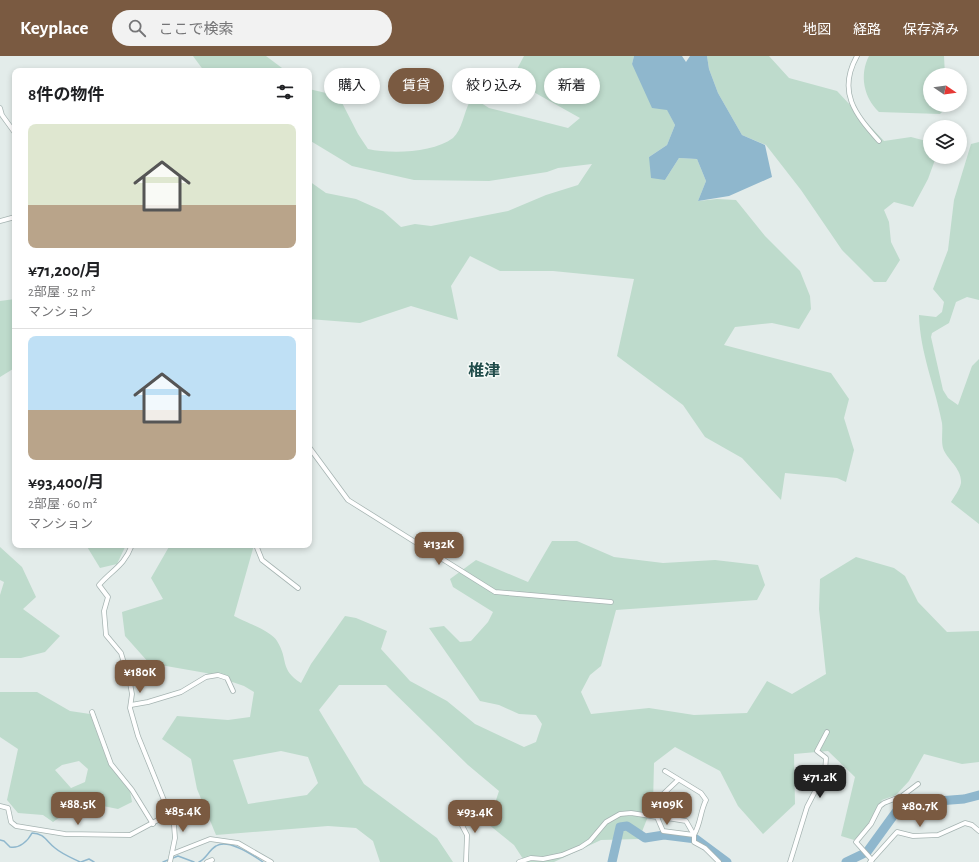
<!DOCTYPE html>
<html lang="ja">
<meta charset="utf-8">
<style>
:root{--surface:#fff;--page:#f2f2f2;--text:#202124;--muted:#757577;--line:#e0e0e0;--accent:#7a5a41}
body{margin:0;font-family:"Alegreya Sans","Noto Sans JP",sans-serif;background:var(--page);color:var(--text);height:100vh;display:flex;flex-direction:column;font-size:15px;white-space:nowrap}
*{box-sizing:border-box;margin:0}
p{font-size:13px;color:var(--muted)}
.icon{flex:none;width:22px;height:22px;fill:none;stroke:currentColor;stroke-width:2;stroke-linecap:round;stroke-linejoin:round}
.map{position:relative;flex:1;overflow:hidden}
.drawer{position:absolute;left:12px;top:12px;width:300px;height:480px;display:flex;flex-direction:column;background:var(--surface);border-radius:8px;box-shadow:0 2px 6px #0003}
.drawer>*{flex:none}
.guide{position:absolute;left:324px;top:12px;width:380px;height:36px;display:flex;gap:8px}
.needle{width:26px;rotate:103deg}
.controls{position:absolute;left:923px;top:12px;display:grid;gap:8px}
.controls a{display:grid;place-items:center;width:44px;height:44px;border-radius:50%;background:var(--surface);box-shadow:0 2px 6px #0003;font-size:20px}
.price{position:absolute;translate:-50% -34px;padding:0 9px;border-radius:8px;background:var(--accent);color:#fff;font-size:13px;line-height:26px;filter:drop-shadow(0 1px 2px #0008)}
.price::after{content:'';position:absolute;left:50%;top:24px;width:12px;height:9px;margin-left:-6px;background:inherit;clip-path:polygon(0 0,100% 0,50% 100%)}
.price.selected{background:#222;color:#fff}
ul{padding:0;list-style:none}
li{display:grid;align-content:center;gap:8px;height:212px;padding:0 16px}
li+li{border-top:1px solid var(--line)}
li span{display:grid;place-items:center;height:124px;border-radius:8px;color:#555}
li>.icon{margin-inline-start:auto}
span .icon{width:72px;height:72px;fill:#fffc;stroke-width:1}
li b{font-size:17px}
h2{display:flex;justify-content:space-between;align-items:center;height:48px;padding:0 16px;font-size:17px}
.pill{padding:0 14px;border-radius:18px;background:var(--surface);box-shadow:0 2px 6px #0003;font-size:14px;line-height:36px}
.pill.selected{background:var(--accent);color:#fff}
header{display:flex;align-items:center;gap:24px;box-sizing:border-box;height:56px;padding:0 20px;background:var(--accent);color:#fff}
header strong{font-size:19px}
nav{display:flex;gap:22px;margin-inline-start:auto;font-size:14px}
.search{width:280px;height:36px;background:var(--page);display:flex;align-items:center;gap:10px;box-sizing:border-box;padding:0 14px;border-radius:22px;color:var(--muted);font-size:15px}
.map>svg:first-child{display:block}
.green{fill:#bedbcc;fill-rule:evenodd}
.water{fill:#8fb7cd}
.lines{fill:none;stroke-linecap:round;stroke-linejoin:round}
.stream{stroke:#8fb7cd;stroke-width:1.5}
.river{stroke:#8fb7cd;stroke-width:9}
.street-casing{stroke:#a6b4b2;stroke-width:5.5}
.street{stroke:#fff;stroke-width:4}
.labels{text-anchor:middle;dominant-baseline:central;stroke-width:3;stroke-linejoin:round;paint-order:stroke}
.quarter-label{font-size:16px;font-weight:bold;fill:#214d4b;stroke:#f4f9f7}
</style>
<header>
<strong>Keyplace</strong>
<div class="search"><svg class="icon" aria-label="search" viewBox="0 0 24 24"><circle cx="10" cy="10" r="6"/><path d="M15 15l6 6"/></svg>ここで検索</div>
<nav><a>地図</a><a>経路</a><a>保存済み</a></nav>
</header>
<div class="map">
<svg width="979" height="806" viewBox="0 0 979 806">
<rect width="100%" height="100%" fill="#e3ecea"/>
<g class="green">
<polygon points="193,0 266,0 286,15 204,15"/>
<path d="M524 0H634L632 8 667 53 675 69 667 89 649 101 665 124 679 102 697 103 706 125 698 145 717 143 736 144 765 180 800 215 810 240 811 253 799 273 772 267 735 271 724 289 831 317 849 343 844 362 854 394 846 426 837 422 785 417 781 444 742 402 705 381 683 349 617 300 634 223 553 215H500L470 200 451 230 458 264 411 250 360 267 309 263V125L326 137 356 143 383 155 401 171 415 168 431 170 508 155 546 139 578 129 592 108 558 112 547 116 489 125 414 124 352 110 309 84V33L326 37H337L358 78 368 93C391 98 433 97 453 82 462 74 464 56 470 45H478L489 52 568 72 580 62 530 34 516 15Z"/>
<polygon points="707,0 769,0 789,22 837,35 884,85 911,81 930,86 930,101 936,101 928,123 913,151 894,146 884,154 889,166 891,186 900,204 886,226 874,226 842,194 801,134 766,89 742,79 718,37 709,13"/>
<path d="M869 0H944L945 19H930V49L948 50 940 58 879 56C864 42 859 19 869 0Z"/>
<path d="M979 86V244L967 241 956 246 949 267 932 277 931 281 943 334 948 342 958 349 972 310 979 303V468L951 446C954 441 960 433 961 427 962 412 947 404 943 392 941 384 943 375 942 367 935 330 920 297 919 259L936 261 942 256 944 246 933 233 948 194 954 144 971 88Z"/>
<polygon points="15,243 15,316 13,313 0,321 0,245"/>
<path d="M552 485H577L614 501 663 507 715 504 758 509 765 529 757 544 616 554 601 610 590 619 581 636 591 658 649 652 694 659 747 657 767 625 792 638 826 618 819 553 820 523 856 501 894 512 905 520 918 546 947 576 979 575V706L962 708 924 698 909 725 896 739 882 744 874 757 868 770 854 784 841 780 855 721 828 695 794 698 795 748 763 778 738 750 720 715 675 691 654 707 653 748 639 783 601 784 554 806H525L514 789 488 768 499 735 468 709 386 629H339L319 654 364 728 437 782 453 806H380L373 785 356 772 328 770 216 779 197 733 191 703 162 683 177 660 228 664 250 661 254 636 244 630 206 617 149 607 125 580 122 556 163 543 151 522 170 489H254L234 560C245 566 271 575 277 585 289 604 279 613 301 627L311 608 345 560 356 562 387 575 381 593 410 625 447 645 475 668 524 691 536 686 542 668 536 659 519 658 499 649 480 645 429 572 444 570 460 586 471 585 488 566 493 556 453 531 450 523 476 504 528 526ZM281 695 308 701 318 727 307 739 248 748 233 704Z"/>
<polygon points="86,489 126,489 117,508 100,512"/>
<polygon points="0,491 22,511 36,541 23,553 60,580 45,596 21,602 0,602 0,539 4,526 0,524"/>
<path d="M0 636H37L70 655 90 658 107 704 130 735 132 746 118 753 93 748 66 757 53 766 43 759 18 757 7 744 18 693 0 681ZM79 705 88 713 85 726 71 732 55 714 62 709Z"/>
</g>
<polygon class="water" points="634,0 682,0 686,6 690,0 707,0 709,13 718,37 742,79 765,89 772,121 729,140 698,145 706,125 697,103 679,102 665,124 651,122 649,101 667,89 675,69 667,54 652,52 632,8"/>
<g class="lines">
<g class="stream">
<path d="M0 784 4 785 10 791C19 793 28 785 32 777 44 777 47 786 55 792 62 798 72 802 80 806"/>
<polyline points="81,806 89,803 94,806"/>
<polyline points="163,806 178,800 194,806"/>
<path d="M199 806C206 803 209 794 216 790 228 782 253 799 263 806"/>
</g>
<g class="river">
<polyline points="612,806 620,771 627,770 645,782 664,779 696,783 727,806"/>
<polyline points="846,806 867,796 896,756 912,747 964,743 979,739"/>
</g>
<g class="street-casing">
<g id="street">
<path d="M857 0C837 36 855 58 879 85"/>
<polyline points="0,52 2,59 15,77"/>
<polyline points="0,165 15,161"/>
<polyline points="309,391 348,444 495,536 611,546"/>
<path d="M132 489C124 510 113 513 99 529L108 541 104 555 106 579 121 597 130 627 132 638 130 652 138 680 174 769 175 782 170 806"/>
<polyline points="256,489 262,504 298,532"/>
<polyline points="131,649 148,646 181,636 206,621 218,619 227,622 233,635"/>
<polyline points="92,656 111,708 132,734 153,768"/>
<polyline points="678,724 658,743 657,748 659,753 667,762 686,765 694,779 694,786 705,792 719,806"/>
<polyline points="0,750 8,752 11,766 16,770 65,778 130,779 169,758"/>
<polyline points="455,756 467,779 466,806"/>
<polyline points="172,798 210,783 238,787 271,806"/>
<polyline points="872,804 856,786 871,768 880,750 884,747 902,740 918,728"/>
<polyline points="207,806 212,804"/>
<path d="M519 806 531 802 543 803 562 799 581 791 590 785 606 766 620 758 631 757 657 761 663 775 694 779C701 767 700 756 706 744L701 737 665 715"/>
<polyline points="790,806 807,751 825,716 826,702 817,695 827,676"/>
<polyline points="870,806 897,776 913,780 938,779 965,767 972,769 979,775"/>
</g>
</g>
<use href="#street" class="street"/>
</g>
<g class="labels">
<g class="quarter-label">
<text x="484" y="315">椎津</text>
</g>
</g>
</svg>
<div class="controls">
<a><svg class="needle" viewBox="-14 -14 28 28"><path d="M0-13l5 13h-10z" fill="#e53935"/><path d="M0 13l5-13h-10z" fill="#757577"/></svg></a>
<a><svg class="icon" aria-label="layers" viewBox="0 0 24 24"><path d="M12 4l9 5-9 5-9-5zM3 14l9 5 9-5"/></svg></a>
</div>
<b class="price" style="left:439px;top:510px">¥132K</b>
<b class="price" style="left:140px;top:638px">¥180K</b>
<b class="price selected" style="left:820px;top:743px">¥71.2K</b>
<b class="price" style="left:78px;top:770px">¥88.5K</b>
<b class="price" style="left:667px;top:770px">¥109K</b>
<b class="price" style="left:920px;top:772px">¥80.7K</b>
<b class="price" style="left:183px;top:777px">¥85.4K</b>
<b class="price" style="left:475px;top:778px">¥93.4K</b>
<div class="guide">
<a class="pill">購入</a>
<a class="pill selected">賃貸</a>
<a class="pill">絞り込み</a>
<a class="pill">新着</a>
</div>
<section class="drawer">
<h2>8件の物件<svg class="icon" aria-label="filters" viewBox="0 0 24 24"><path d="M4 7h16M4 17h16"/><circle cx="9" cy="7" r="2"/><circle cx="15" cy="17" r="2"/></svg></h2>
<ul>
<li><span style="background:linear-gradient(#dfe7d0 65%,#b9a48a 0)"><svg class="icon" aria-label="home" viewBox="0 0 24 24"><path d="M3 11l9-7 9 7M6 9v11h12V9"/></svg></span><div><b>¥71,200/月</b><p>2部屋 · 52 m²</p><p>マンション</p></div></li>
<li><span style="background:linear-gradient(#bfe0f5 60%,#b9a48a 0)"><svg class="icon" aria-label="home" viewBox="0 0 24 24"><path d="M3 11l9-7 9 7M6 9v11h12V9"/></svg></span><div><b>¥93,400/月</b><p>2部屋 · 60 m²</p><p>マンション</p></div></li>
</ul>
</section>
</div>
